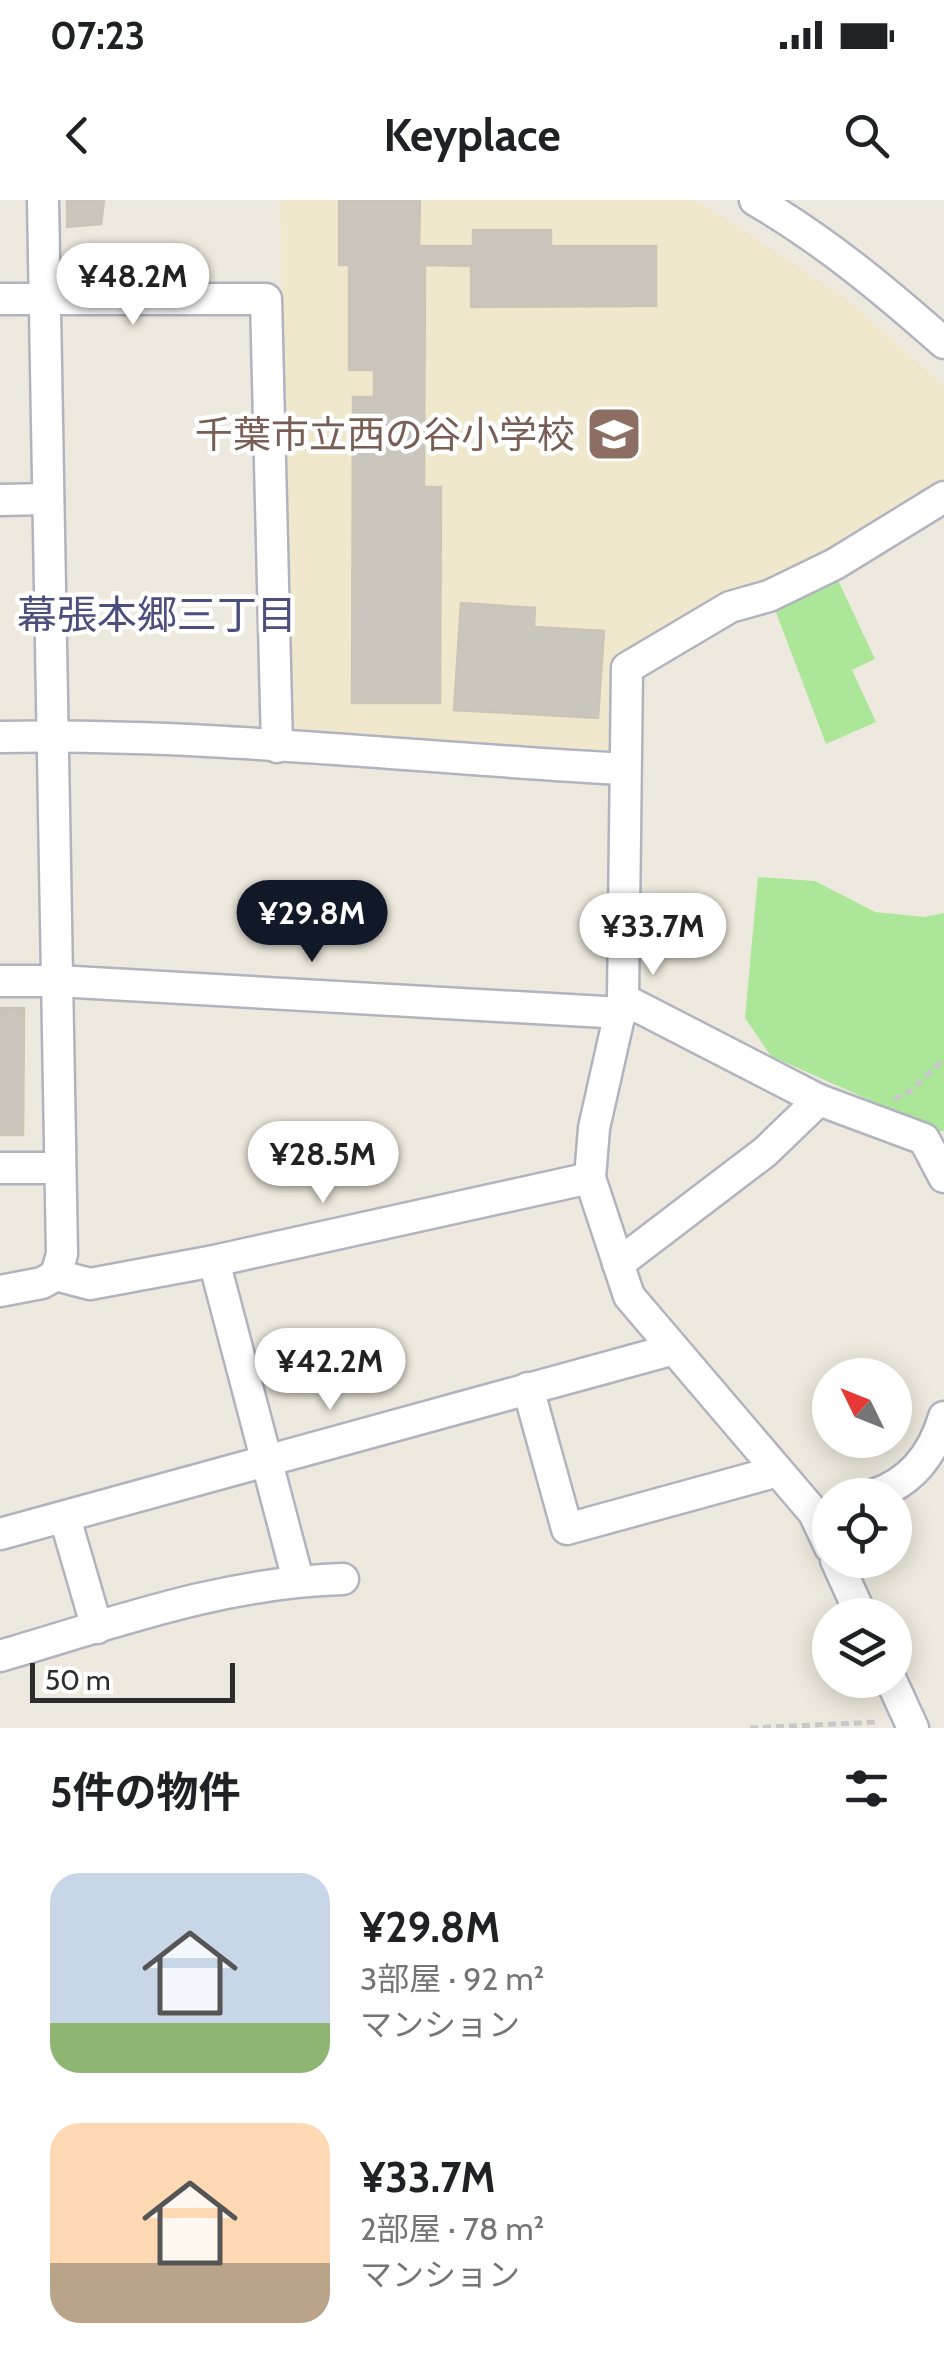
<!DOCTYPE html>
<html lang="ja">
<meta charset="utf-8">
<style>
:root{--surface:#fff;--page:#f6f6f6;--text:#202124;--muted:#757577;--accent:#111827}
body{margin:0;font-family:Cabin,"Noto Sans JP",sans-serif;background:var(--page);color:var(--text);height:100vh;display:flex;flex-direction:column;font-size:38px;white-space:nowrap}
*{box-sizing:border-box;margin:0}
p{font-size:32px;color:var(--muted)}
.icon{flex:none;width:55px;height:55px;fill:none;stroke:currentColor;stroke-width:2;stroke-linecap:round;stroke-linejoin:round}
.map{position:relative;height:1528px;overflow:hidden}
.drawer{display:flex;flex-direction:column;background:var(--surface);flex:1}
.drawer>*{flex:none}
.needle{width:65px;rotate:313deg}
.tools{position:absolute;left:812px;top:1158px;display:grid;gap:20px}
.tools a{display:grid;place-items:center;width:100px;height:100px;border-radius:50%;background:var(--surface);box-shadow:0 5px 25px #0003;font-size:50px}
.scale{position:absolute;left:30px;bottom:25px;width:205px;box-sizing:border-box;padding-left:10px;border:5px solid #2c2c2c;border-top:0;font-size:28px;line-height:35px;white-space:nowrap;color:#2c2c2c;-webkit-text-stroke:8px #fff;paint-order:stroke}
.price{position:absolute;translate:-50% -85px;padding:0 22px;border-radius:35px;background:#fff;color:#222;font-size:32px;line-height:65px;filter:drop-shadow(0 2px 5px #0008)}
.price::after{content:'';position:absolute;left:50%;top:60px;width:30px;height:22px;margin-left:-15px;background:inherit;clip-path:polygon(0 0,100% 0,50% 100%)}
.price.current{background:var(--accent);color:#fff}
ul{padding:0;list-style:none}
li{display:flex;align-items:center;gap:30px;height:250px;padding:0 50px}
li span{display:grid;place-items:center;flex:none;width:280px;height:200px;border-radius:30px;color:#555}
li>.icon{margin-inline-start:auto}
span .icon{width:120px;height:120px;fill:#fffc;stroke-width:1}
li b{font-size:42px}
h2{display:flex;justify-content:space-between;align-items:center;height:120px;padding:0 50px;font-size:42px}
.status{display:flex;justify-content:space-between;align-items:center;height:70px;padding:0 50px;background:var(--surface);direction:ltr}
.status svg{height:28px;fill:currentColor}
header{display:flex;justify-content:space-between;align-items:center;height:130px;padding:0 50px;background:var(--surface);font-size:45px;font-weight:700}
.map>svg:first-child{display:block}
.education{fill:#f0e8cd}
.green{fill:#ace699}
.building{fill:#cac5bd;stroke:#cac5b7;stroke-width:2.5}
.lines{fill:none;stroke-linecap:round;stroke-linejoin:round}
.minor-casing{stroke:#b2b3c0;stroke-width:35}
.path{stroke:#c8c8c8;stroke-width:5;stroke-dasharray:8 5;stroke-linecap:butt}
.minor{stroke:#fff;stroke-width:30}
.labels{text-anchor:middle;dominant-baseline:central;stroke-width:9;stroke-linejoin:round;paint-order:stroke}
.education-label{font-size:38px;fill:#785e54;stroke:#fff;text-anchor:end}
.neighbourhood-label{font-size:40px;fill:#4b4f7e;stroke:#fff}
</style>
<div class="status"><b>07:23</b><svg viewBox="0 0 49 12"><path d="M0 12V9h3v3zM5 12V6h3v6zM10 12V3h3v9zM15 12V0h3v12zM26 1h20v11H26zM47 4h2v5h-2z"/></svg></div>
<header><svg class="icon" aria-label="back" viewBox="0 0 24 24"><path d="M15 5l-7 7 7 7"/></svg>Keyplace<svg class="icon" aria-label="search" viewBox="0 0 24 24"><circle cx="10" cy="10" r="6"/><path d="M15 15l6 6"/></svg></header>
<div class="map">
<svg width="944" height="1528" viewBox="0 0 944 1528">
<rect width="100%" height="100%" fill="#eee9de"/>
<polygon class="education" points="280,0 691,0 711,9 847,99 944,186 944,282 821,356 616,459 616,540 603,554 300,537 289,520"/>
<g class="green">
<polygon points="836,376 875,459 852,470 876,522 826,544 774,407"/>
<polygon points="758,677 815,681 875,712 924,717 944,713 944,931 939,931 771,856 745,818"/>
</g>
<g class="building">
<polygon points="67,0 104,0 101,24 67,27"/>
<polygon points="339,0 420,0 419,46 473,46 473,30 551,30 551,46 656,46 656,106 471,107 471,66 425,65 424,287 441,287 440,503 352,503 353,197 374,197 374,170 349,170 349,65 339,65"/>
<polygon points="461,403 535,408 534,427 604,431 598,518 454,510"/>
<polygon points="0,808 24,808 23,935 0,935"/>
</g>
<g class="lines">
<g class="minor-casing">
<g id="minor">
<polyline points="43,0 62,1054 56,1075"/>
<path d="M755 0C824 40 884 90 944 143"/>
<polyline points="0,99 266,99 277,547"/>
<polyline points="0,300 48,299"/>
<path d="M0 537C208 533 417 558 624 569"/>
<polyline points="0,781 57,781 622,813"/>
<polyline points="623,799 819,900 924,939 944,977"/>
<polyline points="0,968 60,968"/>
<polyline points="214,1061 298,1380"/>
<polyline points="618,1064 765,952 819,900"/>
<polyline points="0,1091 42,1083 56,1075 90,1084 214,1061 590,978"/>
<polyline points="528,1188 567,1329 778,1271"/>
<path d="M873 1295C911 1283 933 1254 944 1217"/>
<polyline points="65,1318 97,1428"/>
<polyline points="0,1334 674,1149"/>
<polyline points="830,1347 814,1313 629,1096 590,978 594,928 623,799 627,468 730,407 769,396 835,364 944,297"/>
<polyline points="836,1360 861,1415"/>
<path d="M0 1456C113 1423 225 1382 343 1379"/>
<polyline points="891,1480 913,1528"/>
</g>
</g>
<g class="path">
<polyline points="894,899 910,891 944,859"/>
<polyline points="750,1528 879,1522"/>
</g>
<use href="#minor" class="minor"/>
</g>
<defs>
<g id="school-square" transform="scale(2.875)"><rect x="-9" y="-9" width="18" height="18" rx="4" fill="#8d6e63" stroke="#fff"/><path d="M0-5L7-2L0 1L-7-2ZM-4 1L0 2.5L4 1V4Q0 6-4 4Z" fill="#fff"/></g>
</defs>
<g fill-rule="evenodd">
<use href="#school-square" x="614" y="234"/>
</g>
<g class="labels">
<g class="education-label">
<text x="575" y="234">千葉市立西の谷小学校</text>
</g>
<g class="neighbourhood-label">
<text x="157" y="414">幕張本郷三丁目</text>
</g>
</g>
</svg>
<div class="tools">
<a><svg class="needle" viewBox="-14 -14 28 28"><path d="M0-13l5 13h-10z" fill="#e53935"/><path d="M0 13l5-13h-10z" fill="#757577"/></svg></a>
<a><svg class="icon" aria-label="locate" viewBox="0 0 24 24"><circle cx="12" cy="12" r="6"/><path d="M12 2v4M12 18v4M2 12h4M18 12h4"/></svg></a>
<a><svg class="icon" aria-label="layers" viewBox="0 0 24 24"><path d="M12 4l9 5-9 5-9-5zM3 14l9 5 9-5"/></svg></a>
</div>
<div class="scale">50 m</div>
<b class="price" style="left:133px;top:128px">¥48.2M</b>
<b class="price current" style="left:312px;top:765px">¥29.8M</b>
<b class="price" style="left:653px;top:778px">¥33.7M</b>
<b class="price" style="left:323px;top:1006px">¥28.5M</b>
<b class="price" style="left:330px;top:1213px">¥42.2M</b>
</div>
<section class="drawer">
<h2>5件の物件<svg class="icon" aria-label="filters" viewBox="0 0 24 24"><path d="M4 7h16M4 17h16"/><circle cx="9" cy="7" r="2"/><circle cx="15" cy="17" r="2"/></svg></h2>
<ul>
<li><span style="background:linear-gradient(#c9d6e8 75%,#8fb573 0)"><svg class="icon" aria-label="home" viewBox="0 0 24 24"><path d="M3 11l9-7 9 7M6 9v11h12V9"/></svg></span><div><b>¥29.8M</b><p>3部屋 · 92 m²</p><p>マンション</p></div></li>
<li><span style="background:linear-gradient(#ffd9b3 70%,#b9a48a 0)"><svg class="icon" aria-label="home" viewBox="0 0 24 24"><path d="M3 11l9-7 9 7M6 9v11h12V9"/></svg></span><div><b>¥33.7M</b><p>2部屋 · 78 m²</p><p>マンション</p></div></li>
</ul>
</section>
